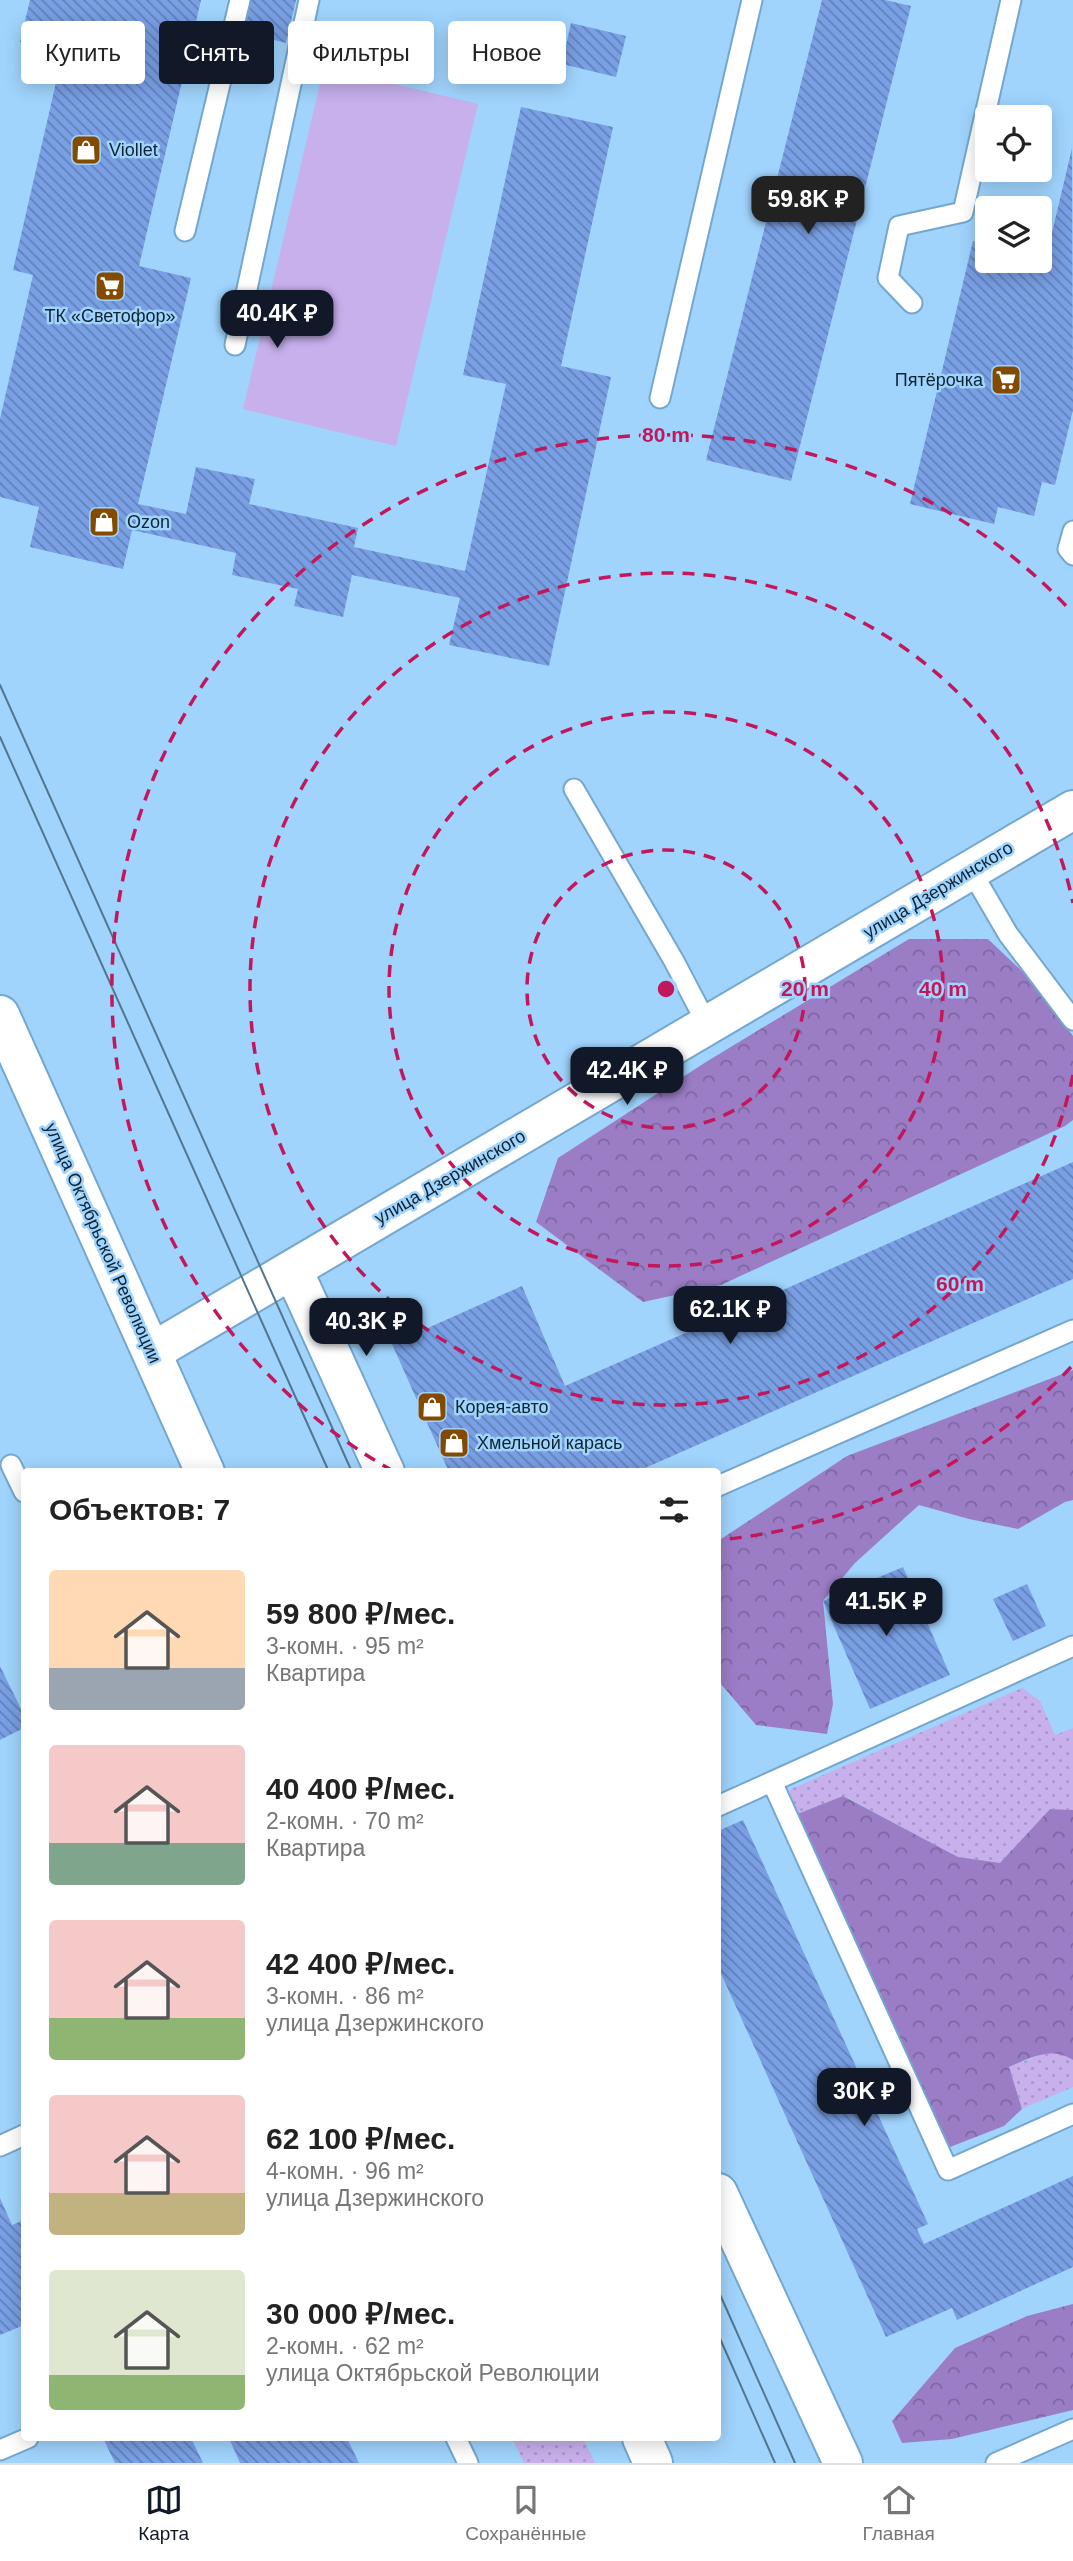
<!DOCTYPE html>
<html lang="ru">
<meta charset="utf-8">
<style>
:root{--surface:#fff;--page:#f6f6f6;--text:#222;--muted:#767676;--line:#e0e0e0;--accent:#111827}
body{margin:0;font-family:Arial,sans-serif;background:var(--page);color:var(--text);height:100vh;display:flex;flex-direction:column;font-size:26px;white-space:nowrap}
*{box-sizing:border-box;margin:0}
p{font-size:23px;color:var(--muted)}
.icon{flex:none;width:38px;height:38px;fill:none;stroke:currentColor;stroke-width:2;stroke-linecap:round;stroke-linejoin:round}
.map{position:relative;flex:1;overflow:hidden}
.sheet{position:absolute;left:21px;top:1468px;width:700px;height:973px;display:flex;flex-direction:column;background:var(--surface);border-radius:7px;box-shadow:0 4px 18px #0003}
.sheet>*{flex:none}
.hud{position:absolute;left:21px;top:21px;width:700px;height:63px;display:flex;gap:14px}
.tools{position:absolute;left:975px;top:105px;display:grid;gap:14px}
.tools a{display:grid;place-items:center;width:77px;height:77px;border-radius:7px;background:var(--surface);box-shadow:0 4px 18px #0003;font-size:35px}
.price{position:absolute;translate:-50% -60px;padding:0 16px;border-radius:14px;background:var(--accent);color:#fff;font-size:23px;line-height:46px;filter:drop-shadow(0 2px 4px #0008)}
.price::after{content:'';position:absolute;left:50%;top:42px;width:21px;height:16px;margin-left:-10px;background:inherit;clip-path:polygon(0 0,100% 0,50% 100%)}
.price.active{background:#222;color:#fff}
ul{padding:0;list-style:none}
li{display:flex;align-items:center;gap:21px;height:175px;padding:0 28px}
li span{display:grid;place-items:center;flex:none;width:196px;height:140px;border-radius:7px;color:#555}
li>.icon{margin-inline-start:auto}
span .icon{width:84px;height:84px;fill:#fffc;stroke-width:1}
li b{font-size:30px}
h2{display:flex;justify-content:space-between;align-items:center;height:84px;padding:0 28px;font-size:30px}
.chip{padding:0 24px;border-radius:7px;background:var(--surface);box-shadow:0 4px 18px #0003;font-size:24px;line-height:63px}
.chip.active{background:var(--accent);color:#fff}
.tabs{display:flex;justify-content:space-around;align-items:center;height:98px;border-top:2px solid var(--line);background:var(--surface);font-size:19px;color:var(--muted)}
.tabs a{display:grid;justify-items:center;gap:4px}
.tabs .active{color:var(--accent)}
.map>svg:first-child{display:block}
.grass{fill:url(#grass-dots)}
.forest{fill:url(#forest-crowns)}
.garden{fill:#c7b0ec}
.building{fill:url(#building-back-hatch)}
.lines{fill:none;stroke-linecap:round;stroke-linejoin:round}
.lane-casing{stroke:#74a7ce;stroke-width:23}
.street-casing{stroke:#74a7ce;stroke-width:42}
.secondary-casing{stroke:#74a7ce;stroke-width:42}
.primary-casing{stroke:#74a7ce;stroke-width:42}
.lane{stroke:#fff;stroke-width:19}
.street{stroke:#fff;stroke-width:38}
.secondary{stroke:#fff;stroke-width:38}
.primary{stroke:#fff;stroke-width:38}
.tram{stroke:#527590;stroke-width:2}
.ring{fill:none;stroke:#c2185b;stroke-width:3.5;stroke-dasharray:12 9}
.labels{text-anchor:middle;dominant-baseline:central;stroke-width:5;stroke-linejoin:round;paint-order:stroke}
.poi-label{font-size:18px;fill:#0f2433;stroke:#a0d4fd;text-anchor:start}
.street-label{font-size:18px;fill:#0f2433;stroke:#a0d4fd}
.centre{fill:#c2185b;stroke:#a0d4fd;stroke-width:3.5}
.ring-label{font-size:21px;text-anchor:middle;font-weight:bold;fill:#c2185b;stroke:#a0d4fd;stroke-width:5;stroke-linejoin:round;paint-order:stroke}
</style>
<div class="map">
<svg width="1073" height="2463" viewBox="0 0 1073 2463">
<defs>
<pattern id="grass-dots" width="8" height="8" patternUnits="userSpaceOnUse" patternTransform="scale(1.75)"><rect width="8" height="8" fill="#c7b0ec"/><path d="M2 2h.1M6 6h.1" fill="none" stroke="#aa97cb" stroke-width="1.8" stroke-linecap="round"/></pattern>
<pattern id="forest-crowns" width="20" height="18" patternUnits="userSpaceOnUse" patternTransform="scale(1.75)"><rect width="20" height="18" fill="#9b7dc6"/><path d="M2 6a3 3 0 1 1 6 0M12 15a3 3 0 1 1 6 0" fill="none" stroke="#7d66a1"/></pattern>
<pattern id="building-back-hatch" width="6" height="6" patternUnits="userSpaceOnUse" patternTransform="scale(1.75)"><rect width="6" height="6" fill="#799fe4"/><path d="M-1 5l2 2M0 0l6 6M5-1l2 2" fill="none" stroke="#6281b9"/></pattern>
</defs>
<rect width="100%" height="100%" fill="#a0d4fd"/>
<g class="grass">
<polygon points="1022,1688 1040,1701 1055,1735 1073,1728 1073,1810 1050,1809 1000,1864 958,1857 844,1796 795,1815 789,1790"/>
<polygon points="1045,2053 1066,2055 1073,2060 1073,2087 1022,2109 1009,2067"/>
<polygon points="512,2438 583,2438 595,2463 524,2463"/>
</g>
<g class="forest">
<polygon points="909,939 988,939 1028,977 1073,1036 1073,1120 1065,1126 721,1285 643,1302 536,1222 558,1158 706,1062"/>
<polygon points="1073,1370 1073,1500 1065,1502 1018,1529 969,1519 919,1505 855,1563 823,1601 833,1704 827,1734 756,1725 720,1683 718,1670 718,1541 847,1456"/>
<path d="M843 1796 958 1857 1000 1863 1050 1809 1073 1810V2060C1051 2046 1030 2058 1009 2067L1022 2109 1004 2126 950 2147 795 1815Z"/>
<polygon points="1073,2304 1073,2410 952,2439 902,2443 892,2421 955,2348 1027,2316"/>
</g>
<polygon class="garden" points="324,67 478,104 396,446 243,409"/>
<g class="building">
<polygon points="30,0 201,0 139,266 191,278 138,504 186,514 196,467 255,479 249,504 358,528 354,547 465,571 506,384 463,375 521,107 613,127 561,366 611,377 549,666 449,645 460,598 352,575 343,617 294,606 298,589 232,575 236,553 132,530 123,569 30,547 39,507 0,497 0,419 33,275 13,270 63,52 20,42"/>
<polygon points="249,0 296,0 286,43 242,32"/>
<polygon points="822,0 885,0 911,6 791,481 706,460"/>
<polygon points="571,23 626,36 616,77 562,64"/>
<polygon points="1072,148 1073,410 1055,485 1042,482 1034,516 998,507 994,524 910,504 973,241 987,244 987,261 1040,261 1040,256 1046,258"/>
<polygon points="1073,1162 1073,1279 636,1472 449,1472 392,1344 522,1286 565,1386"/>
<polygon points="903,1567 950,1675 870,1709 823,1601"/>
<polygon points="1027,1584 1046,1626 1013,1641 993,1599"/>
<polygon points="0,1666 24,1715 24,1728 0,1740"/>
<polygon points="743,1820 928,2224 917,2229 924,2244 1073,2176 1073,2267 957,2320 952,2308 886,2337 718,1967 718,1831"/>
<polygon points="0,2198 12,2225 24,2220 24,2325 0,2335"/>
<polygon points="103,2438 191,2438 203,2463 115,2463"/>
<polygon points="229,2438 347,2438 359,2463 240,2463"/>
</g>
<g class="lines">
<g class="lane-casing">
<g id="lane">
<polyline points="185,231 240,0"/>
<polyline points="912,303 888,278 899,226 963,212 1011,0"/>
<polyline points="235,345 309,0"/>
<polyline points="660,398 752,0"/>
<polyline points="1073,531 1068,549 1073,555"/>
<polyline points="574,789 674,961 708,1026"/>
<polyline points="970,869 1008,934 1073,1020"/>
<polyline points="11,1465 24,1492"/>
<polyline points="718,1486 1073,1330"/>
<polyline points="772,1782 948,2170 1073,2114"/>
<polyline points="718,1806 1073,1646"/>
<polyline points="0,2146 24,2135"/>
<polyline points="456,2438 468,2463"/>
<polyline points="0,2450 28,2438"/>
<polyline points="996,2463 1073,2429"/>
</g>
</g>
<g class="street-casing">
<g id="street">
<polyline points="293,1270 385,1472"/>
<polyline points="718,2193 843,2463"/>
</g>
</g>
<g class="secondary-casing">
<polyline id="secondary" points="152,1352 1073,810"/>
</g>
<g class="primary-casing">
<g id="primary">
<polyline points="0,1015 205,1472"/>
<polyline points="642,2438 653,2463"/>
</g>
</g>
<use href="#lane" class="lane"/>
<use href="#street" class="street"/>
<use href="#secondary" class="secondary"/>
<use href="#primary" class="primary"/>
<g class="tram">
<polyline points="0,685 352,1472"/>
<polyline points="0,737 329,1472"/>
<polyline points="718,2290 795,2463"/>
<polyline points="718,2334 775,2463"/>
</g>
</g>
<g class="ring">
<circle cx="666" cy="989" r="139"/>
<circle cx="666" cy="989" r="277"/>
<path d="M1073 1075A416 416 0 1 1 1073 903"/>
<path d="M1071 1367A554 554 0 0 1 719 1540M393 1471A554 554 0 1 1 1071 611"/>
</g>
<defs>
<g id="shop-square" transform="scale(1.575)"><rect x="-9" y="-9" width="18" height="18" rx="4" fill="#844a00" stroke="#a0d4fd"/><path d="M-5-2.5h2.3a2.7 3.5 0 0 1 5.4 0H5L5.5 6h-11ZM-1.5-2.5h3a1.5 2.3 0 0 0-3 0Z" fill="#fff"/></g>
<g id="supermarket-square" transform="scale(1.575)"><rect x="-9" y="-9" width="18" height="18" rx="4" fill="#844a00" stroke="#a0d4fd"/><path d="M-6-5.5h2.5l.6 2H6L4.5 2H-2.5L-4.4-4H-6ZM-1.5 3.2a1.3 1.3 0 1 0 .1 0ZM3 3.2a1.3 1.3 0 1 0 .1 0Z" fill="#fff"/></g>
</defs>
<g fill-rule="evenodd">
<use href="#shop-square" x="86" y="150"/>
<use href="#supermarket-square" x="110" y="286"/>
<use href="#supermarket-square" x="1006" y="380"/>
<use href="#shop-square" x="104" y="522"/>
<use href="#shop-square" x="432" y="1407"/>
<use href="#shop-square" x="454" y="1443"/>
</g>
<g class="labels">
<g class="poi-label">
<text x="109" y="150">Viollet</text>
<text x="110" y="316" text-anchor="middle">ТК «Светофор»</text>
<text x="983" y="380" text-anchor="end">Пятёрочка</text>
<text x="127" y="522">Ozon</text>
<text x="455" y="1407">Корея-авто</text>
<text x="477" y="1443">Хмельной карась</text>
</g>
<g class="street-label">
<text transform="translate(938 890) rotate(-31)">улица Дзержинского</text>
<text transform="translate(450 1177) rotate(-30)">улица Дзержинского</text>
<text transform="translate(103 1243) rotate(66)">улица Октябрьской Революции</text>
</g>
</g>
<circle cx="666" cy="989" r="10" class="centre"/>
<g class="ring-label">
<text x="666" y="442">80 m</text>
<text x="805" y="996">20 m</text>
<text x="943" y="996">40 m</text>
<text x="960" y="1291">60 m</text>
</g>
</svg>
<div class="tools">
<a><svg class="icon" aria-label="locate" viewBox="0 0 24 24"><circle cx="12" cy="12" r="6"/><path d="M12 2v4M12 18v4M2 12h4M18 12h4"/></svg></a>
<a><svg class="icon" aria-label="layers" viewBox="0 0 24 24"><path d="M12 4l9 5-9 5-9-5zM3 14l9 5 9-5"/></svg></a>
</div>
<b class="price active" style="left:808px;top:236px">59.8K ₽</b>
<b class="price" style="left:277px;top:350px">40.4K ₽</b>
<b class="price" style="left:627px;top:1107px">42.4K ₽</b>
<b class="price" style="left:730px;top:1346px">62.1K ₽</b>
<b class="price" style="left:366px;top:1358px">40.3K ₽</b>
<b class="price" style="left:886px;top:1638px">41.5K ₽</b>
<b class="price" style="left:864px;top:2128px">30K ₽</b>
<div class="hud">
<a class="chip">Купить</a>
<a class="chip active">Снять</a>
<a class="chip">Фильтры</a>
<a class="chip">Новое</a>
</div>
<section class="sheet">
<h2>Объектов: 7<svg class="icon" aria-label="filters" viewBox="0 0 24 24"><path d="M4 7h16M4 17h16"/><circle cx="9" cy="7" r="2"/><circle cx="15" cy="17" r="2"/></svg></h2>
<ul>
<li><span style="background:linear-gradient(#ffd9b3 70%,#9aa5b1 0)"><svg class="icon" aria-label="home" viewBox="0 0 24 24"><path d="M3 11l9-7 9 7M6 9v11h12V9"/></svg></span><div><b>59 800 ₽/мес.</b><p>3-комн. · 95 m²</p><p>Квартира</p></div></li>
<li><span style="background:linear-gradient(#f6c9c9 70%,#7fa58c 0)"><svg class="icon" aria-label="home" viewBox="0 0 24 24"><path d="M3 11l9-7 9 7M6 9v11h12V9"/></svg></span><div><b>40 400 ₽/мес.</b><p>2-комн. · 70 m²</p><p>Квартира</p></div></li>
<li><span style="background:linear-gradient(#f6c9c9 70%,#8fb573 0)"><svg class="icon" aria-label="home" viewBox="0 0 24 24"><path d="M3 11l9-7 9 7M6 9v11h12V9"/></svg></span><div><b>42 400 ₽/мес.</b><p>3-комн. · 86 m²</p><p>улица Дзержинского</p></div></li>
<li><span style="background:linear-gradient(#f6c9c9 70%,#c2b280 0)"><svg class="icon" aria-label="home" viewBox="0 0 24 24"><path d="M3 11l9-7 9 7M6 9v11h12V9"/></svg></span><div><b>62 100 ₽/мес.</b><p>4-комн. · 96 m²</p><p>улица Дзержинского</p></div></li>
<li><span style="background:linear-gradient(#dfe7d0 75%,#8fb573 0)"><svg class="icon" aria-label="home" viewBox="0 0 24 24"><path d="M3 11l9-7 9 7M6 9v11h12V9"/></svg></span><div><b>30 000 ₽/мес.</b><p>2-комн. · 62 m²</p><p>улица Октябрьской Революции</p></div></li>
</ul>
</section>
</div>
<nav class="tabs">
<a class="active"><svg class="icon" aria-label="map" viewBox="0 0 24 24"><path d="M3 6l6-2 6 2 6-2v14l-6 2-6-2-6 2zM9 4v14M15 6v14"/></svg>Карта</a>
<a><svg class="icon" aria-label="saved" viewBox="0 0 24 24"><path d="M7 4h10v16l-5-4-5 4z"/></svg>Сохранённые</a>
<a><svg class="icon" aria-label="home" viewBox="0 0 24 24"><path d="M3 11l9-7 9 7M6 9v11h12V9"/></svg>Главная</a>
</nav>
